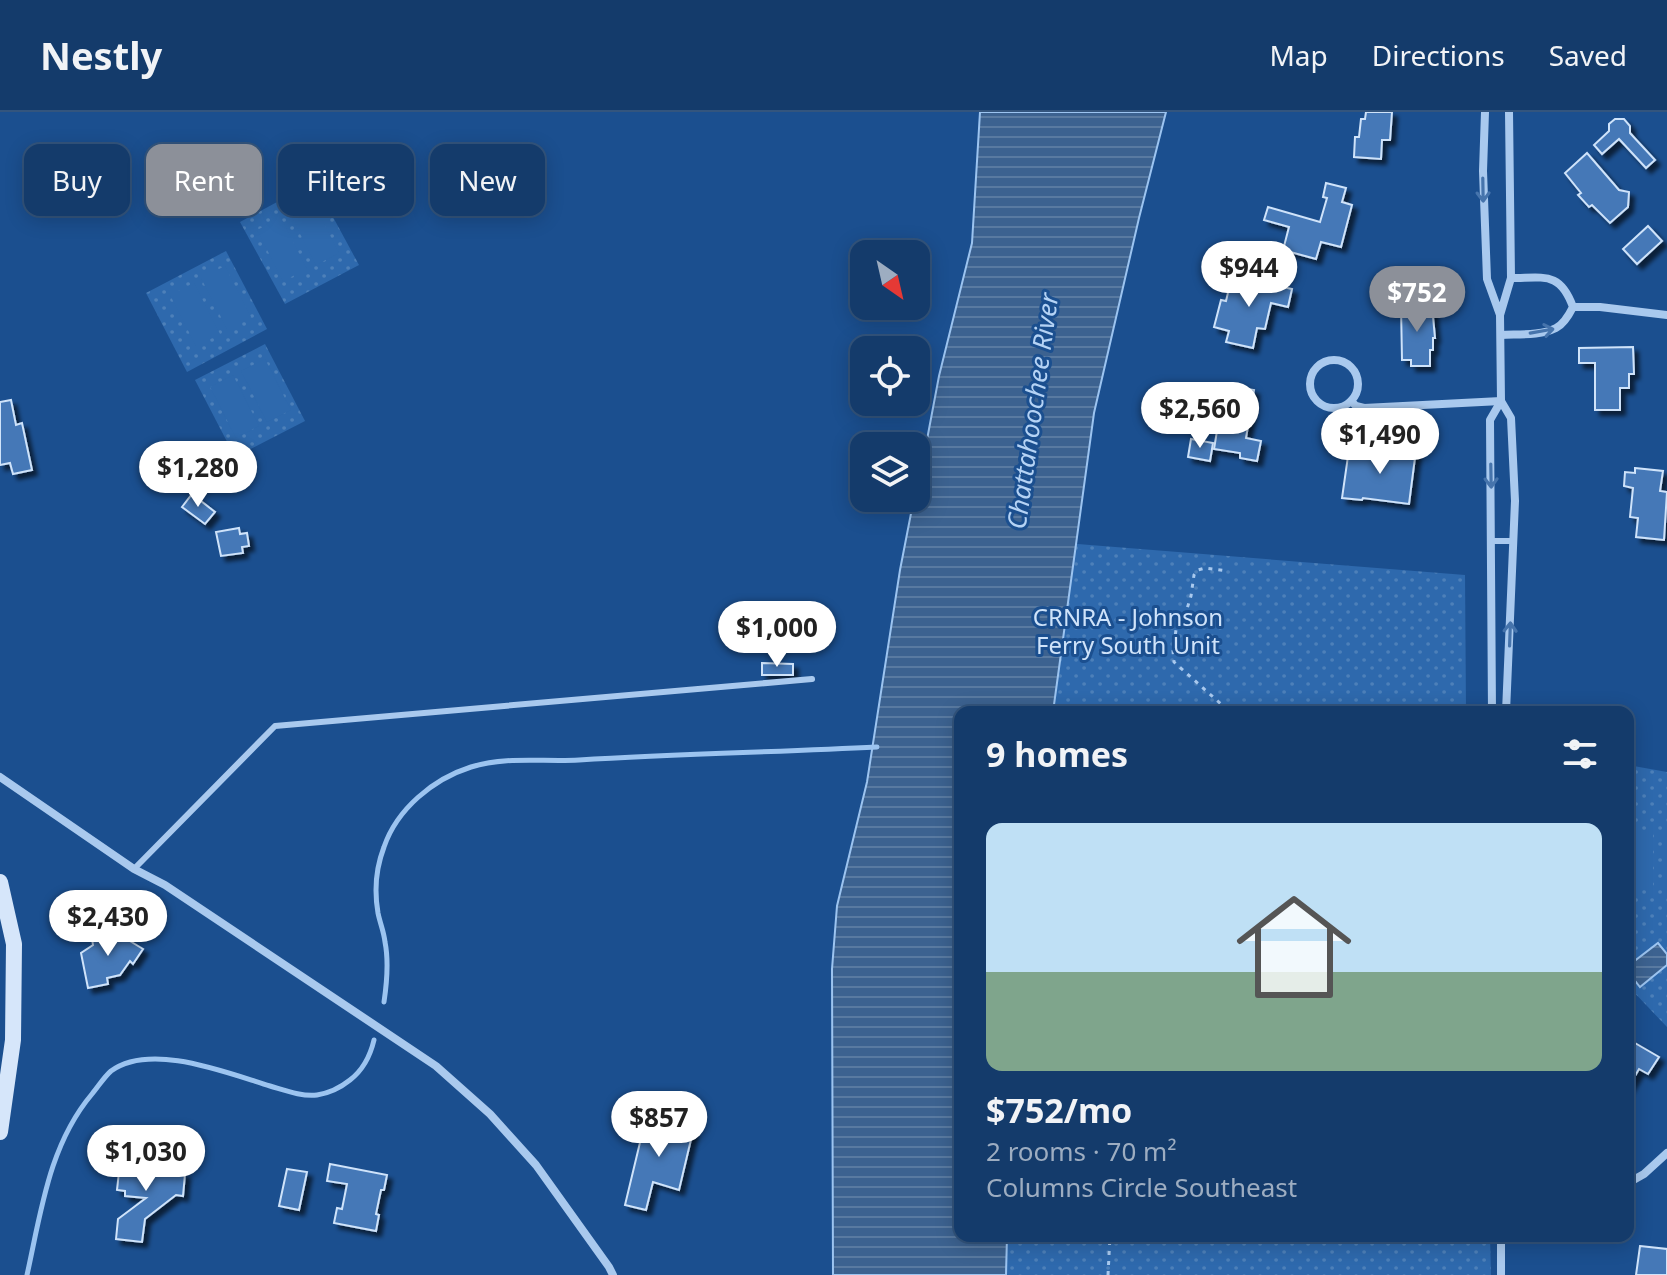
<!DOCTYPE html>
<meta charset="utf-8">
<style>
:root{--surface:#143b6b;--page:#214673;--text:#f1f3f6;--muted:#9dadc1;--line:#33557e;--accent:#8c9099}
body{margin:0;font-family:"Noto Sans",sans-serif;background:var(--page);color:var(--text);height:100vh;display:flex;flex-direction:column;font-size:30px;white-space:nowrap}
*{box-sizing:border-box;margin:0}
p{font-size:26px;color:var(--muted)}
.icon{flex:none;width:44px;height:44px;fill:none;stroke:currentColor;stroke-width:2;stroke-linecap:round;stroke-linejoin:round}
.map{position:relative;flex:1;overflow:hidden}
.details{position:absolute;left:954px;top:594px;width:680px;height:536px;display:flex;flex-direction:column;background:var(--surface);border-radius:16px;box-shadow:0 4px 20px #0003,0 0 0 2px var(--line)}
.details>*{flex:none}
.guide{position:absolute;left:24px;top:32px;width:760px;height:72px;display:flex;gap:16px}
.needle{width:52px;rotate:146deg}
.buttons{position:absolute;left:850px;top:128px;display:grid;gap:16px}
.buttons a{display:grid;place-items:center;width:80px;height:80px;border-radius:16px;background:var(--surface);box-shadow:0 4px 20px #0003,0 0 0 2px var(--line);font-size:40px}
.price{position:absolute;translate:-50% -68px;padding:0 18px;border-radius:28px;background:#fff;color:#222;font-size:26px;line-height:52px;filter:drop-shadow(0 2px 4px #0008)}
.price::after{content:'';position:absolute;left:50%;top:48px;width:24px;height:18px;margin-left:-12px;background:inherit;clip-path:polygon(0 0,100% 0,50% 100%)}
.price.current{background:var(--accent);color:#fff}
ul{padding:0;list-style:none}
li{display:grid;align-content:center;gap:16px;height:424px;padding:0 32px}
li+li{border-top:2px solid var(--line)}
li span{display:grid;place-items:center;height:248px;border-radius:16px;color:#555}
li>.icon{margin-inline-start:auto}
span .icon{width:144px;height:144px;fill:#fffc;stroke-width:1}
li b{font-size:34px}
h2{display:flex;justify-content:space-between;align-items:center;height:96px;padding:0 32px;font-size:34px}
.pill{padding:0 28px;border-radius:16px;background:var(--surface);box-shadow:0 4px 20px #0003,0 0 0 2px var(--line);font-size:28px;line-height:72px}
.pill.current{background:var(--accent);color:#fff}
header{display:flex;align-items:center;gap:48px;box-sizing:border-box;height:112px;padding:0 40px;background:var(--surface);border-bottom:2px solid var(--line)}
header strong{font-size:38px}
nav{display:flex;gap:44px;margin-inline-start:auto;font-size:28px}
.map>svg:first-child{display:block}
.grass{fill:url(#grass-dots)}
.garden{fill:#2e69ad}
.water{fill:url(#water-rules);stroke:#9cc4f0;stroke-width:2}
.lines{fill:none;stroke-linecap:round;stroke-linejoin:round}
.stream{stroke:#9cc4f0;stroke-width:5}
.building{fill:#4478b7;stroke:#cfe3fa;stroke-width:2;filter:url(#shadow)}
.path{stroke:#a9c9ee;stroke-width:3;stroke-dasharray:4 6;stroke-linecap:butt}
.lane{stroke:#a9c9ee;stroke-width:6}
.street{stroke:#a9c9ee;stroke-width:8}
.secondary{stroke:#d6e6fa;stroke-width:16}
.oneway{stroke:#4674ac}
.labels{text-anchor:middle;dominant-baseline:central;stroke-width:6;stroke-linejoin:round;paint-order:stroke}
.park-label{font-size:24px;fill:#cfe3fa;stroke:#1b4f8f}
.water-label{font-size:26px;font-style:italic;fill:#b5d3f5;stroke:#1b4f8f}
</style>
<header>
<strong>Nestly</strong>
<nav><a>Map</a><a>Directions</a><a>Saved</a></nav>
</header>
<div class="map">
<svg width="1667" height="1163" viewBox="0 0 1667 1163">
<defs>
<pattern id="grass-dots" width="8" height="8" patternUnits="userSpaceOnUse" patternTransform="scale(2)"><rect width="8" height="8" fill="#2e69ad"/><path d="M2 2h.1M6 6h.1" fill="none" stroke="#4d80b9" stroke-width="1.8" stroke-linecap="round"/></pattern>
<pattern id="water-rules" width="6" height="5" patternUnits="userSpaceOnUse" patternTransform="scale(2)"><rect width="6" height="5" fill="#3c6290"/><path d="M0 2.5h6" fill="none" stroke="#597aa1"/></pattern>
<filter id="shadow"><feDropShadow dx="5" dy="5" stdDeviation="2" flood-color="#0009"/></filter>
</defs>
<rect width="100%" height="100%" fill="#1b4f8f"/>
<g class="grass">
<polygon points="314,70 359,153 285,192 240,110"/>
<polygon points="226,139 267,217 187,260 146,181"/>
<polygon points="265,232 305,309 235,345 195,268"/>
<polygon points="1065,431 1465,463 1466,600 1021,600"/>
<polygon points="1628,653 1667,660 1667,915 1628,874"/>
<polygon points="982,1124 1490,1124 1491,1163 982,1163"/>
</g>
<g class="garden">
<polygon points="313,90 339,141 316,153 290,102"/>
<polygon points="281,106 307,157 283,169 257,118"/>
<polygon points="225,154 251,205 227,217 201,166"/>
<polygon points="194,171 220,222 196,234 170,183"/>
<polygon points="265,247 291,298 267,310 241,259"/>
<polygon points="233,263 259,314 236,326 210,275"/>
<rect x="1628" y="721" width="25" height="57"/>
<rect x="1662" y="721" width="5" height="57"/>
</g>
<g class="water">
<polygon points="980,0 1166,0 1139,106 1094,301 1053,600 960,600 960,1124 1007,1124 1006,1163 833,1163 832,857 837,794 867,670 900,458 914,386 916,386 939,264 972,131"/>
<polygon points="1658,831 1667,842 1667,853 1640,875 1628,860 1628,854"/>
</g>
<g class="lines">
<g class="stream">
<path d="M384 890C387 870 389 850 385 830 384 820 380 811 378 801 374 778 376 756 384 735 397 697 433 667 471 655 506 644 542 650 579 648 678 642 777 640 877 635"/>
<path d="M27 1163C41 1100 49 1033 92 982 98 975 104 965 111 959 151 930 227 961 270 974 284 978 302 985 317 983 330 981 340 976 350 968 363 958 370 945 374 928"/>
</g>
</g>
<g class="building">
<polygon points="1366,0 1392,0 1390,28 1382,28 1381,47 1354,45 1355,25 1359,25 1361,7 1365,7"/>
<polygon points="1615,7 1624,7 1630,14 1630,21 1655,48 1646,56 1619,27 1602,42 1594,33 1609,19 1609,12"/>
<polygon points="1587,41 1619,78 1629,80 1628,95 1610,111 1592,93 1589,95 1578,83 1581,81 1565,61"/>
<polygon points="1326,71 1346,76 1342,90 1352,93 1341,135 1321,130 1316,147 1283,138 1289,115 1264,108 1268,95 1320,110 1327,86 1323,85"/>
<polygon points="1648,114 1662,129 1637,152 1623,137"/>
<polygon points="1232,164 1292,177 1288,195 1271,191 1265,217 1257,216 1253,236 1226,230 1229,219 1214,215 1221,188 1226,189"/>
<polygon points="1401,194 1432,194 1435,226 1433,226 1433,238 1430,238 1430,254 1411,254 1411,248 1402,248"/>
<polygon points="1633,235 1634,262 1629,262 1629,276 1620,276 1620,298 1595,298 1595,251 1579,251 1579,236"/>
<polygon points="1218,272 1254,278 1246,326 1261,329 1257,349 1240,346 1240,341 1214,337 1221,295 1215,293"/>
<polygon points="11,288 16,313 22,311 32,358 13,362 10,351 0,353 0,290"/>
<polygon points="1191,327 1213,331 1210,349 1188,345"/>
<polygon points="1398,336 1416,338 1409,392 1363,386 1362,388 1342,386 1349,337 1397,343"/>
<polygon points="1635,356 1663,359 1660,379 1667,380 1664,428 1636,425 1638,406 1630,405 1633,376 1624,374 1625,360 1635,361"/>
<polygon points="192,382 215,400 205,412 182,395"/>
<polygon points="239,416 240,422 247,421 249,434 242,435 243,441 221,444 216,420"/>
<polygon points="762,551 793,552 793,563 762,563"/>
<polygon points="115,820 143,837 133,852 130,849 120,863 107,866 108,872 88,876 81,841 93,833 92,827 99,823 104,827"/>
<polygon points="1628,927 1659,945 1648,962 1639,957 1628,976"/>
<polygon points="656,1001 682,1008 680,1014 689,1016 688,1018 693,1019 679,1078 653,1070 646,1098 625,1093 643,1018 651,1020"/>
<polygon points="145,1042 164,1045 162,1059 185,1062 183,1084 176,1083 145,1107 142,1130 116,1127 118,1107 146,1086 125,1084 125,1079 117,1078 119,1060 127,1061 129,1047 143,1049"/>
<polygon points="330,1052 387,1063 384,1078 381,1078 376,1102 379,1103 376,1119 334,1111 337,1096 342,1097 347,1072 327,1069"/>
<polygon points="287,1057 307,1060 299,1098 279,1094"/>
<polygon points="1640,1134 1667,1137 1667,1163 1636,1163"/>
</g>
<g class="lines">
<g class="path">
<polyline points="1225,600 1222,593 1174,550 1173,539 1176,518 1186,500 1191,484 1194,463 1198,458 1205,456 1227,459"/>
<polyline points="1108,1163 1110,1124"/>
</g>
<g class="lane">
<polyline points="1492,429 1513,429"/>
<polyline points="134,757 275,614 812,567"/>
</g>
<g class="street">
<polyline points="1485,0 1483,59 1487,167 1500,203 1511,166 1509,0"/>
<polyline points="1573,195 1600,195 1667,203"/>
<path d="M1501 223C1518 222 1540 224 1556 216 1564 212 1569 203 1573 195 1560 159 1544 166 1511 166"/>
<circle cx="1334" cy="272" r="24"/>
<polyline points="1351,289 1356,294 1364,296 1501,289"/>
<polyline points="1501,289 1511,306 1515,389 1506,600"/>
<polyline points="1492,600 1490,308 1501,289 1500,203"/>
<polyline points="0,665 134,757 165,773 436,954 490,1002 536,1053 609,1155 613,1163"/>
<polyline points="1628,1071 1644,1062 1667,1041"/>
<polyline points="1501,1124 1501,1163"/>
</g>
<polyline class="secondary" points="0,770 14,832 13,928 0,1020"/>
</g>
<defs><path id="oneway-shaft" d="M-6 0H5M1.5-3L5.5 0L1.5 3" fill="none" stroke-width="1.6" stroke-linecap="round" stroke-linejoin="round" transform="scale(2)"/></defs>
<g class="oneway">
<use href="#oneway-shaft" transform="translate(1483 78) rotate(89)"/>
<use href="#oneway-shaft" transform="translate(1542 219) rotate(-10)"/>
<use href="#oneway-shaft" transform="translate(1491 364) rotate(89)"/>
<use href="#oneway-shaft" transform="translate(1510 522) rotate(-88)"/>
</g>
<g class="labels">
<g class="park-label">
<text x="1128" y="504">CRNRA - Johnson<tspan x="1128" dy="28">Ferry South Unit</tspan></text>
</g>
<g class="water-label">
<text transform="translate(1032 299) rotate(-82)">Chattahoochee River</text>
</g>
</g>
</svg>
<div class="buttons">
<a><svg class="needle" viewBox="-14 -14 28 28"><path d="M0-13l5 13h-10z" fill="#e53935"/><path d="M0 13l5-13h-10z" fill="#9dadc1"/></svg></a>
<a><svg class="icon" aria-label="locate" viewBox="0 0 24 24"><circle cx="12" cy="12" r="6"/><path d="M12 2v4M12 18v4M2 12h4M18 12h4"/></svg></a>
<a><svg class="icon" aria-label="layers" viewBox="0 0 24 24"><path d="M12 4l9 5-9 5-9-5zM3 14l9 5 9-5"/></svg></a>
</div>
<b class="price" style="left:1249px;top:197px">$944</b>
<b class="price current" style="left:1417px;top:222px">$752</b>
<b class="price" style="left:1200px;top:338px">$2,560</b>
<b class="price" style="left:1380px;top:364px">$1,490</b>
<b class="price" style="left:198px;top:397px">$1,280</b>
<b class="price" style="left:777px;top:557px">$1,000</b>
<b class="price" style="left:108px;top:846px">$2,430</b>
<b class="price" style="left:659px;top:1047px">$857</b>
<b class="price" style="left:146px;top:1081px">$1,030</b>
<div class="guide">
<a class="pill">Buy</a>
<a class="pill current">Rent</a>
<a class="pill">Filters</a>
<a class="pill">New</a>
</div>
<section class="details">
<h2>9 homes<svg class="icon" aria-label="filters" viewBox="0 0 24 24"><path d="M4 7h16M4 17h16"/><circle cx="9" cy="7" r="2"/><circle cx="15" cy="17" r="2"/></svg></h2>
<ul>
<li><span style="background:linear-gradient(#bfe0f5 60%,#7fa58c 0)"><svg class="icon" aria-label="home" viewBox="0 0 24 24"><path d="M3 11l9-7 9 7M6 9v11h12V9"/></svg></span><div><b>$752/mo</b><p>2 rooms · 70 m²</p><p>Columns Circle Southeast</p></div></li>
</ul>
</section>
</div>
